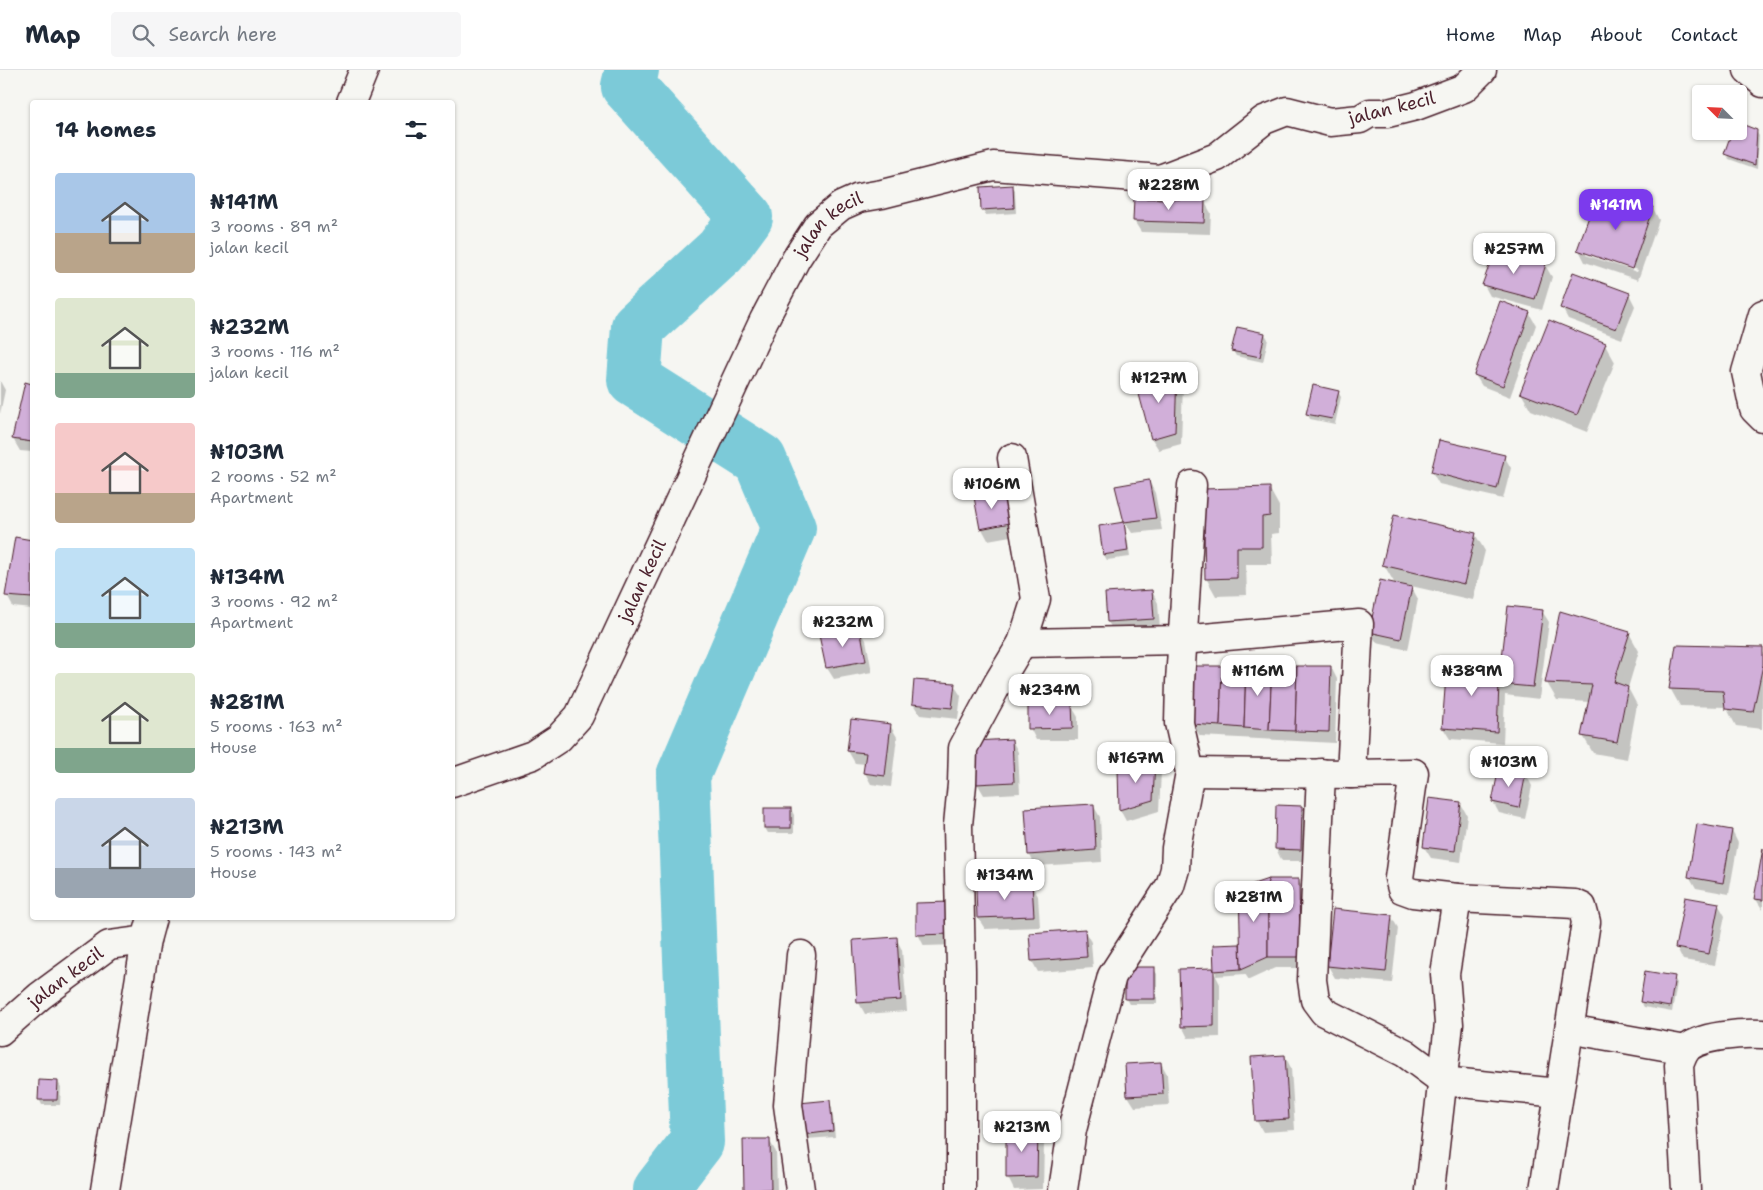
<!DOCTYPE html>
<meta charset="utf-8">
<style>
:root{--surface:#fff;--page:#f6f6f7;--text:#1f2937;--muted:#747a83;--line:#e0e1e3;--accent:#7c3aed}
body{margin:0;font-family:"Shantell Sans",sans-serif;background:var(--page);color:var(--text);height:100vh;display:flex;flex-direction:column;font-size:19px;white-space:nowrap}
*{box-sizing:border-box;margin:0}
p{font-size:16px;color:var(--muted)}
.icon{flex:none;width:28px;height:28px;fill:none;stroke:currentColor;stroke-width:2;stroke-linecap:round;stroke-linejoin:round}
.map{position:relative;flex:1;overflow:hidden}
.details{position:absolute;left:30px;top:30px;width:425px;height:820px;display:flex;flex-direction:column;background:var(--surface);border-radius:5px;box-shadow:0 1px 4px #0004}
.details>*{flex:none}
.needle{width:32px;rotate:294deg}
.tools{position:absolute;left:1692px;top:15px;display:grid;gap:10px}
.tools a{display:grid;place-items:center;width:55px;height:55px;border-radius:5px;background:var(--surface);box-shadow:0 1px 4px #0004;font-size:25px}
.price{position:absolute;translate:-50% -42px;padding:0 11px;border-radius:10px;background:#fff;color:#222;font-size:16px;line-height:32px;filter:drop-shadow(0 1px 2px #0008)}
.price::after{content:'';position:absolute;left:50%;top:30px;width:15px;height:11px;margin-left:-8px;background:inherit;clip-path:polygon(0 0,100% 0,50% 100%)}
.price.active{background:var(--accent);color:#fff}
ul{padding:0;list-style:none}
li{display:flex;align-items:center;gap:15px;height:125px;padding:0 25px}
li span{display:grid;place-items:center;flex:none;width:140px;height:100px;border-radius:5px;color:#555}
li>.icon{margin-inline-start:auto}
span .icon{width:60px;height:60px;fill:#fffc;stroke-width:1}
li b{font-size:21px}
h2{display:flex;justify-content:space-between;align-items:center;height:60px;padding:0 25px;font-size:21px}
header{display:flex;align-items:center;gap:30px;box-sizing:border-box;height:70px;padding:0 25px;background:var(--surface);border-bottom:1px solid var(--line)}
header strong{font-size:24px}
nav{display:flex;gap:28px;margin-inline-start:auto;font-size:18px}
.search{width:350px;height:45px;background:var(--page);display:flex;align-items:center;gap:12px;box-sizing:border-box;padding:0 18px;border-radius:5px;color:var(--muted);font-size:19px}
.map>svg:first-child{display:block}
.shadow{fill:#0003;fill-rule:evenodd}
.lines{fill:none;stroke-linecap:round;stroke-linejoin:round}
.river{stroke:#7bcad8;stroke-width:54}
.building{fill:#d1afd9;stroke:#4a1f2b}
.street-casing{stroke:#4a1f2b;stroke-width:31}
.street{stroke:#f6f6f2;stroke-width:28}
.labels{text-anchor:middle;dominant-baseline:central;stroke-width:4.5;stroke-linejoin:round;paint-order:stroke}
.street-label{font-size:18px;fill:#4a1f2b;stroke:#f6f6f2}
</style>
<header>
<strong>Map</strong>
<div class="search"><svg class="icon" aria-label="search" viewBox="0 0 24 24"><circle cx="10" cy="10" r="6"/><path d="M15 15l6 6"/></svg>Search here</div>
<nav><a>Home</a><a>Map</a><a>About</a><a>Contact</a></nav>
</header>
<div class="map">
<svg width="1763" height="1120" viewBox="0 0 1763 1120">
<rect width="100%" height="100%" fill="#f6f6f2"/>
<filter id="ink" filterUnits="userSpaceOnUse"><feTurbulence type="fractalNoise" baseFrequency=".02" numOctaves="2"/><feDisplacementMap in="SourceGraphic" scale="10" xChannelSelector="R" yChannelSelector="G"/><feConvolveMatrix kernelMatrix="1 2 1 2 8 2 1 2 1" color-interpolation-filters="sRGB"/></filter>
<g filter="url(#ink)">
<g class="shadow">
<polygon points="1739,54 1756,61 1759,66 1757,99 1729,89 1726,83 1739,61"/>
<polygon points="1012,116 1015,121 1016,143 986,145 983,140"/>
<polygon points="1204,131 1211,143 1210,164 1141,162 1134,151"/>
<path d="M1621 137 1653 138 1659 150 1638 210 1585 192 1579 180ZM1586 182 1638 200 1637 202 1586 185Z"/>
<polygon points="1545,195 1552,207 1542,240 1490,226 1484,215"/>
<polygon points="1629,224 1635,236 1622,269 1568,249 1562,238"/>
<polygon points="1529,243 1536,255 1510,327 1482,316 1475,305"/>
<polygon points="1265,264 1268,269 1263,292 1236,286 1233,281"/>
<polygon points="1605,274 1615,292 1587,362 1531,340 1521,323"/>
<polygon points="1177,303 1183,314 1181,374 1159,380 1152,369"/>
<polygon points="0,311 5,320 0,344"/>
<polygon points="26,314 32,315 32,382 20,381 13,369"/>
<polygon points="1338,322 1341,327 1335,354 1310,349 1307,343"/>
<polygon points="1504,386 1511,398 1503,429 1439,414 1432,402"/>
<polygon points="1149,411 1155,423 1162,460 1132,463 1125,452 1130,487 1107,490 1104,485 1100,457 1125,453 1117,417"/>
<polygon points="1269,418 1279,436 1279,463 1271,464 1272,494 1246,494 1247,525 1216,526 1206,508"/>
<polygon points="1002,422 1009,433 1016,465 988,470 982,459"/>
<polygon points="1475,464 1485,481 1473,530 1411,516 1418,529 1408,580 1377,573 1370,562 1395,514 1384,495"/>
<polygon points="16,469 32,471 32,539 13,537 7,526"/>
<polygon points="1152,521 1158,533 1160,560 1115,563 1108,552"/>
<polygon points="1542,541 1549,552 1539,629 1505,625 1503,673 1450,669 1443,658 1502,599"/>
<polygon points="1561,542 1629,563 1639,581 1628,618 1637,635 1627,689 1593,683 1583,666 1590,632 1557,630 1547,613"/>
<polygon points="859,559 866,570 872,602 834,609 827,598"/>
<polygon points="1763,578 1762,659 1736,656 1726,637 1680,636 1670,618"/>
<polygon points="1331,597 1337,609 1335,673 1200,666 1193,654"/>
<polygon points="954,615 961,626 958,649 920,645 913,634"/>
<polygon points="1071,635 1078,647 1078,670 1036,670 1030,658"/>
<polygon points="852,650 890,655 897,667 891,717 871,714 865,703 866,694 855,693 848,681"/>
<polygon points="1012,670 1018,682 1020,723 984,725 977,713"/>
<polygon points="1154,690 1161,702 1159,741 1126,751 1120,740 1119,699"/>
<polygon points="1526,704 1532,716 1525,749 1499,743 1493,732"/>
<polygon points="1460,733 1467,745 1461,792 1431,788 1424,777"/>
<polygon points="1093,735 1100,747 1102,792 1036,796 1029,784"/>
<polygon points="1277,737 1302,737 1308,749 1307,791 1282,791 1276,779"/>
<polygon points="791,739 794,745 794,763 768,763 765,758"/>
<polygon points="1732,761 1738,773 1729,824 1696,818 1689,806"/>
<polygon points="1763,785 1763,840 1755,828"/>
<polygon points="1298,810 1305,822 1306,898 1275,898 1249,910 1245,904 1216,906 1220,914 1220,967 1188,968 1182,956 1212,900 1216,906 1214,876 1239,875 1242,880"/>
<polygon points="1031,814 1038,826 1040,857 985,859 978,848 977,818"/>
<polygon points="917,834 957,875 924,876 918,864"/>
<polygon points="1718,834 1725,846 1715,895 1683,890 1677,878"/>
<polygon points="1391,846 1398,858 1392,913 1335,908 1328,896"/>
<polygon points="1084,860 1091,872 1093,898 1038,902 1032,891"/>
<polygon points="896,868 902,880 907,941 865,944 859,933 854,872"/>
<polygon points="1154,899 1157,904 1157,934 1129,934 1126,929"/>
<polygon points="1674,908 1677,913 1672,942 1644,937 1641,932"/>
<polygon points="1285,986 1291,998 1295,1060 1263,1062 1256,1050"/>
<polygon points="1161,993 1167,1004 1169,1035 1135,1037 1128,1026"/>
<polygon points="58,1012 61,1017 60,1035 42,1035 39,1029"/>
<polygon points="829,1032 832,1037 835,1067 806,1069 803,1064"/>
<polygon points="1007,1060 1037,1061 1044,1073 1043,1119 1014,1120 1008,1108"/>
<polygon points="769,1070 776,1082 777,1120 745,1120"/>
</g>
<g class="lines">
<polyline class="river" points="632,0 628,16 746,147 721,181 638,257 634,310 760,390 789,458 683,706 697,1072 660,1120"/>
</g>
<g class="building">
<polygon points="1739,53 1757,60 1755,95 1724,84 1732,61 1739,61"/>
<polygon points="1013,115 1014,138 981,140 980,117"/>
<polygon points="1624,126 1653,137 1632,199 1577,180 1596,127 1620,135"/>
<polygon points="1134,128 1205,130 1204,153 1133,151"/>
<polygon points="1495,180 1546,194 1535,229 1482,215"/>
<polygon points="1573,202 1630,223 1616,259 1560,238"/>
<polygon points="1500,231 1530,242 1503,316 1474,305"/>
<polygon points="1549,250 1606,273 1577,345 1520,323"/>
<polygon points="1237,257 1265,263 1260,287 1231,281"/>
<polygon points="1177,301 1175,362 1151,369 1136,313"/>
<polygon points="25,312 32,314 32,372 12,369"/>
<polygon points="1313,315 1339,321 1332,349 1306,344"/>
<polygon points="1439,370 1505,385 1497,419 1431,402"/>
<polygon points="1149,410 1156,448 1124,452 1115,416"/>
<polygon points="1270,417 1270,446 1262,447 1262,477 1237,477 1237,508 1205,509 1203,419"/>
<polygon points="1003,420 1010,453 980,459 974,427"/>
<polygon points="1394,445 1476,463 1464,514 1382,495"/>
<polygon points="1124,452 1128,481 1103,485 1099,456"/>
<polygon points="15,467 32,470 32,528 5,526"/>
<polygon points="1380,510 1412,517 1401,569 1369,562"/>
<polygon points="1152,520 1154,549 1107,552 1105,523"/>
<polygon points="1508,536 1543,540 1533,617 1499,614"/>
<polygon points="1560,541 1630,562 1614,612 1628,617 1617,672 1581,666 1592,615 1545,613"/>
<polygon points="860,557 866,591 826,598 819,565"/>
<polygon points="1676,575 1763,577 1763,595 1753,642 1725,639 1723,621 1669,619"/>
<polygon points="1447,593 1503,597 1499,614 1497,662 1442,658"/>
<polygon points="1194,596 1222,596 1220,656 1192,654"/>
<polygon points="1222,596 1246,596 1244,658 1220,656"/>
<polygon points="1246,596 1272,596 1269,660 1244,658"/>
<polygon points="1272,596 1297,596 1295,661 1269,660"/>
<polygon points="1297,596 1331,596 1329,662 1295,661"/>
<polygon points="914,610 955,613 952,638 912,634"/>
<polygon points="1028,634 1072,634 1073,658 1028,659"/>
<polygon points="851,649 891,654 885,706 863,703 866,683 847,681"/>
<polygon points="1012,669 1014,712 976,714 974,671"/>
<polygon points="1155,689 1153,730 1119,740 1118,698"/>
<polygon points="1499,697 1526,703 1519,738 1492,732"/>
<polygon points="1429,728 1461,732 1455,781 1423,777"/>
<polygon points="1094,734 1096,780 1028,785 1025,738"/>
<polygon points="1276,735 1302,736 1301,780 1275,779"/>
<rect x="764" y="738" width="27" height="20"/>
<polygon points="1697,754 1732,760 1723,813 1688,807"/>
<polygon points="1763,778 1763,830 1754,829"/>
<polygon points="1268,809 1268,887 1241,899 1239,819"/>
<polygon points="1268,809 1299,809 1300,887 1268,887"/>
<polygon points="1032,813 1034,846 977,848 976,817"/>
<polygon points="1685,827 1719,833 1709,884 1675,878"/>
<polygon points="950,832 951,864 916,865 916,833"/>
<polygon points="1333,839 1392,845 1386,902 1327,896"/>
<polygon points="1085,859 1087,887 1031,891 1029,863"/>
<polygon points="897,867 901,930 857,933 853,870"/>
<polygon points="1240,874 1241,899 1214,901 1213,875"/>
<rect x="1125" y="897" width="30" height="32"/>
<polygon points="1213,898 1214,901 1214,956 1181,957 1179,899"/>
<polygon points="1645,901 1675,906 1670,937 1640,932"/>
<polygon points="1285,985 1289,1049 1255,1051 1251,987"/>
<polygon points="1161,992 1163,1024 1127,1026 1125,994"/>
<polygon points="39,1010 58,1011 57,1030 38,1030"/>
<polygon points="830,1030 833,1061 802,1065 799,1033"/>
<polygon points="1006,1059 1038,1060 1037,1107 1006,1108"/>
<polygon points="743,1069 770,1069 771,1119 744,1120"/>
</g>
<g class="lines">
<g class="street-casing">
<g id="street">
<polyline points="1748,0 1763,13"/>
<polyline points="351,32 364,0"/>
<polyline points="1763,244 1746,302 1754,339 1763,348"/>
<polyline points="1022,573 1182,570 1359,554 1351,704 1190,702"/>
<polyline points="1321,703 1312,910 1315,930 1324,942 1405,983 1443,1011 1558,1023"/>
<polyline points="1351,704 1414,703 1399,808 1402,819 1413,823 1457,828 1445,904 1449,954 1430,1120"/>
<path id="s1" d="M452 713 533 685 559 668 579 646 764 250 796 189 818 155 841 136 859 128 882 124 993 96 1160 109 1217 87 1264 50 1287 41 1330 52 1360 49 1370 43H1388L1416 36 1464 18 1482 0"/>
<polyline points="1457,828 1575,834 1582,837 1586,852 1544,1120"/>
<polyline points="1569,959 1686,980"/>
<path id="s2" d="M0 961 40 926 109 875 146 870 152 848"/>
<polyline points="105,1120 146,870"/>
<polyline points="800,1120 788,1035 801,885"/>
<polyline points="961,1120 961,900 958,755 962,714 963,678 998,613 1022,573 1036,529 1012,388"/>
<polyline points="1063,1120 1072,1060 1112,906 1170,816 1175,799 1176,778 1190,702 1179,653 1180,612 1192,415"/>
<path d="M1686 1120 1679 995C1681 990 1683 984 1686 980 1698 965 1745 963 1763 964"/>
</g>
</g>
<use href="#street" class="street"/>
</g>
</g>
<g class="labels">
<g class="street-label">
<text transform="translate(1392 38) rotate(-14)">jalan kecil</text>
<text stroke="none"><textPath href="#s1" startOffset="701">jalan kecil</textPath></text>
<text stroke="none"><textPath href="#s1" startOffset="296">jalan kecil</textPath></text>
<text stroke="none"><textPath href="#s2" startOffset="85">jalan kecil</textPath></text>
</g>
</g>
</svg>
<div class="tools">
<a><svg class="needle" viewBox="-14 -14 28 28"><path d="M0-13l5 13h-10z" fill="#e53935"/><path d="M0 13l5-13h-10z" fill="#747a83"/></svg></a>
</div>
<b class="price" style="left:1169px;top:141px">₦228M</b>
<b class="price active" style="left:1616px;top:161px">₦141M</b>
<b class="price" style="left:1514px;top:205px">₦257M</b>
<b class="price" style="left:1159px;top:334px">₦127M</b>
<b class="price" style="left:992px;top:440px">₦106M</b>
<b class="price" style="left:843px;top:578px">₦232M</b>
<b class="price" style="left:1258px;top:627px">₦116M</b>
<b class="price" style="left:1472px;top:627px">₦389M</b>
<b class="price" style="left:1050px;top:646px">₦234M</b>
<b class="price" style="left:1136px;top:714px">₦167M</b>
<b class="price" style="left:1509px;top:718px">₦103M</b>
<b class="price" style="left:1005px;top:831px">₦134M</b>
<b class="price" style="left:1254px;top:853px">₦281M</b>
<b class="price" style="left:1022px;top:1083px">₦213M</b>
<section class="details">
<h2>14 homes<svg class="icon" aria-label="filters" viewBox="0 0 24 24"><path d="M4 7h16M4 17h16"/><circle cx="9" cy="7" r="2"/><circle cx="15" cy="17" r="2"/></svg></h2>
<ul>
<li><span style="background:linear-gradient(#a9c7e8 60%,#b9a48a 0)"><svg class="icon" aria-label="home" viewBox="0 0 24 24"><path d="M3 11l9-7 9 7M6 9v11h12V9"/></svg></span><div><b>₦141M</b><p>3 rooms · 89 m²</p><p>jalan kecil</p></div></li>
<li><span style="background:linear-gradient(#dfe7d0 75%,#7fa58c 0)"><svg class="icon" aria-label="home" viewBox="0 0 24 24"><path d="M3 11l9-7 9 7M6 9v11h12V9"/></svg></span><div><b>₦232M</b><p>3 rooms · 116 m²</p><p>jalan kecil</p></div></li>
<li><span style="background:linear-gradient(#f6c9c9 70%,#b9a48a 0)"><svg class="icon" aria-label="home" viewBox="0 0 24 24"><path d="M3 11l9-7 9 7M6 9v11h12V9"/></svg></span><div><b>₦103M</b><p>2 rooms · 52 m²</p><p>Apartment</p></div></li>
<li><span style="background:linear-gradient(#bfe0f5 75%,#7fa58c 0)"><svg class="icon" aria-label="home" viewBox="0 0 24 24"><path d="M3 11l9-7 9 7M6 9v11h12V9"/></svg></span><div><b>₦134M</b><p>3 rooms · 92 m²</p><p>Apartment</p></div></li>
<li><span style="background:linear-gradient(#dfe7d0 75%,#7fa58c 0)"><svg class="icon" aria-label="home" viewBox="0 0 24 24"><path d="M3 11l9-7 9 7M6 9v11h12V9"/></svg></span><div><b>₦281M</b><p>5 rooms · 163 m²</p><p>House</p></div></li>
<li><span style="background:linear-gradient(#c9d6e8 70%,#9aa5b1 0)"><svg class="icon" aria-label="home" viewBox="0 0 24 24"><path d="M3 11l9-7 9 7M6 9v11h12V9"/></svg></span><div><b>₦213M</b><p>5 rooms · 143 m²</p><p>House</p></div></li>
</ul>
</section>
</div>
